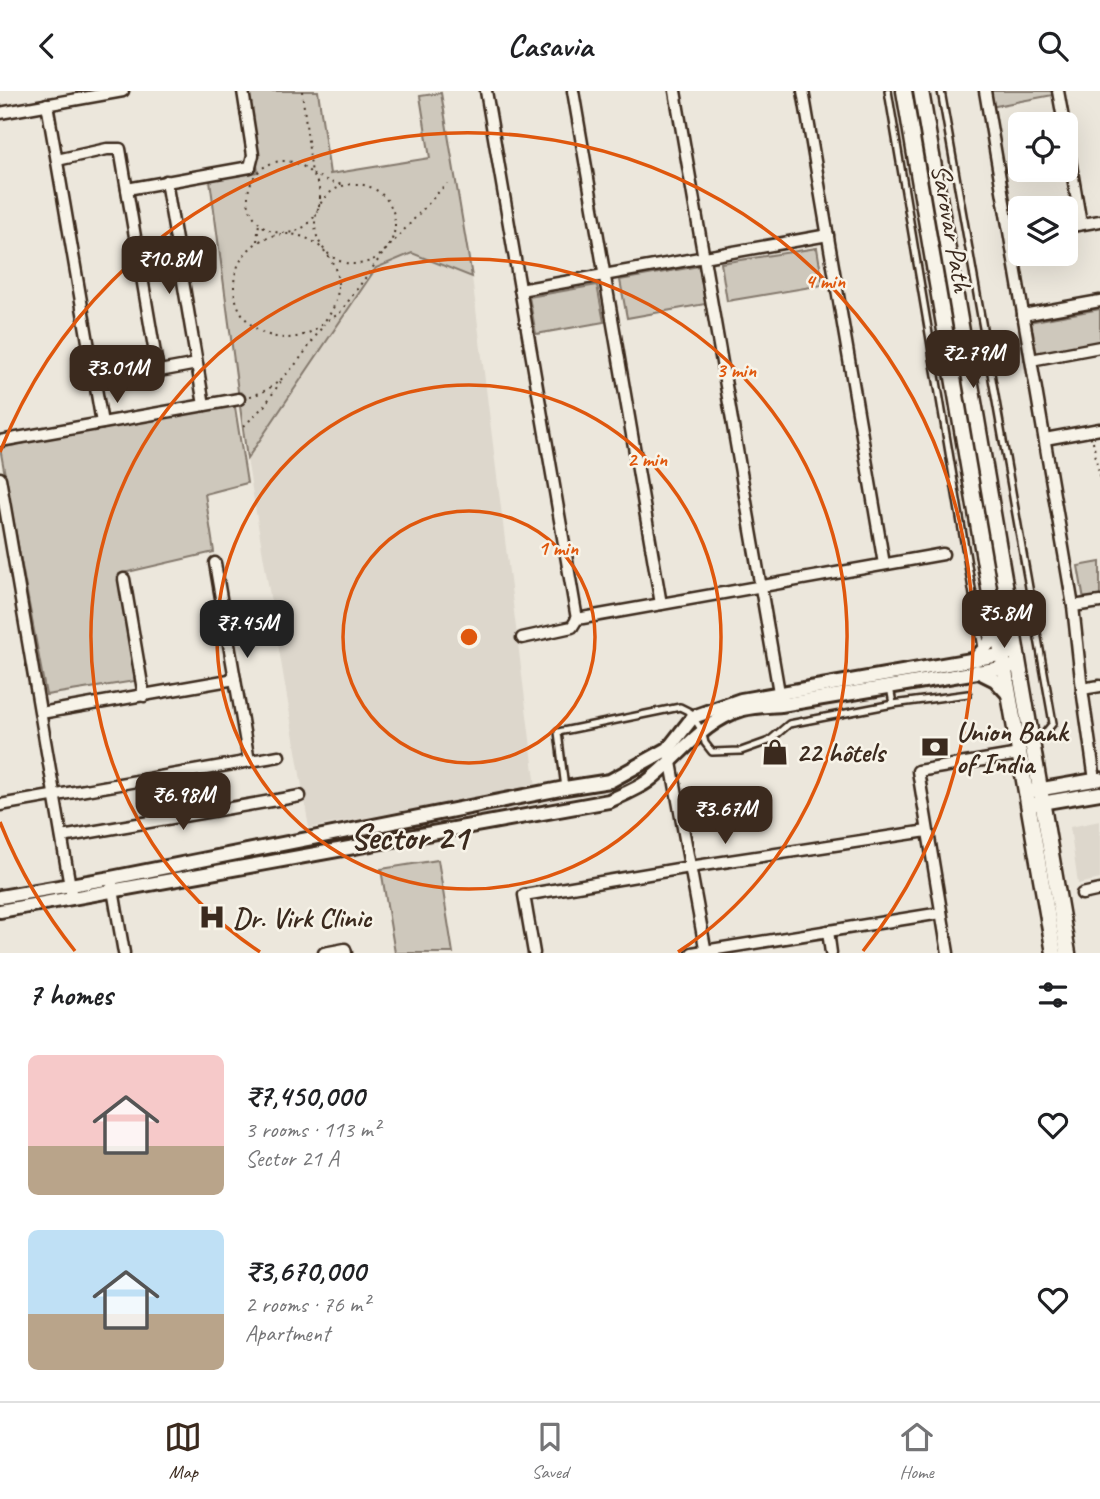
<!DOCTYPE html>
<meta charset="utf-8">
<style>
:root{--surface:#fff;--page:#f2f2f2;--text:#202124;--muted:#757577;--line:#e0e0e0;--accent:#3b2a1e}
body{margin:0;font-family:Caveat,sans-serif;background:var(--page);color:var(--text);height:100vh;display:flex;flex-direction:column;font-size:26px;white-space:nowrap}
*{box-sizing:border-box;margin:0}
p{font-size:23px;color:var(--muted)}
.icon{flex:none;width:38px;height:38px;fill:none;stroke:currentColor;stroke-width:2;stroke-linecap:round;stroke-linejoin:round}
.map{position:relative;height:862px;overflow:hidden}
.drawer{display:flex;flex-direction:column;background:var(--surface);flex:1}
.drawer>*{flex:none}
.controls{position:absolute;left:1008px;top:21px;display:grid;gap:14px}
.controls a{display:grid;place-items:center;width:70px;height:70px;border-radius:10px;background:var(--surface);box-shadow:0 7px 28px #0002;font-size:35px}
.price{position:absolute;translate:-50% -60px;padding:0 16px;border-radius:14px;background:var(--accent);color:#fff;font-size:23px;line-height:46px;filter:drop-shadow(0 2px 4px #0008)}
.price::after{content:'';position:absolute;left:50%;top:42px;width:21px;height:16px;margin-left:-10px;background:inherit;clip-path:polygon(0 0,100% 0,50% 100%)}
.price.current{background:#222;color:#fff}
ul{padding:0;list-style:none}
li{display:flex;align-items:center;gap:21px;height:175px;padding:0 28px}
li span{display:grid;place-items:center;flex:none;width:196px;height:140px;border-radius:10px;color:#555}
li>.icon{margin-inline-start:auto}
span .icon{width:84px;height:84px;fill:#fffc;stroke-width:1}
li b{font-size:30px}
h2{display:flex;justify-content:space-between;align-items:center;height:84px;padding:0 28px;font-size:30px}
header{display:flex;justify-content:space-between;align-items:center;height:91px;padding:0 28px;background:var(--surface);font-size:32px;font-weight:700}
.dock{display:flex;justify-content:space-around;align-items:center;height:98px;border-top:2px solid var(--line);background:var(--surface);font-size:19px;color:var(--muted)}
.dock a{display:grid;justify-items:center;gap:4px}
.dock .current{color:var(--accent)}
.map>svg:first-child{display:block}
.built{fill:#ddd7cc}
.green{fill:#cec8bc;stroke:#84796d;stroke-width:2}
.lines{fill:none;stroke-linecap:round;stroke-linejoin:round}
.service-casing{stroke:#3b2a1e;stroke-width:10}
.minor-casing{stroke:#3b2a1e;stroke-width:15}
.tertiary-casing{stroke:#3b2a1e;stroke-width:18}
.secondary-casing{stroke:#3b2a1e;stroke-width:19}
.path{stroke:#3b2a1e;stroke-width:2;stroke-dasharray:2 5;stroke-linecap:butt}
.service{stroke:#f7f3e8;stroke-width:5}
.minor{stroke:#f7f3e8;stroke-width:10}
.tertiary{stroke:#f7f3e8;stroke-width:12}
.secondary{stroke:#f7f3e8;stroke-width:14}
.ring{fill:none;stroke:#df570d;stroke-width:3.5}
.labels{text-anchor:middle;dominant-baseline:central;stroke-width:5;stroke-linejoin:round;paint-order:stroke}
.street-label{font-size:28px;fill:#3b2a1e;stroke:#f7f3e8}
.poi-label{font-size:28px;font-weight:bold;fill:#3b2a1e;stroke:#f7f3e8;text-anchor:start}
.district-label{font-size:35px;font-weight:bold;fill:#3b2a1e;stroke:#f7f3e8}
.centre{fill:#df570d;stroke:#f7f3e8;stroke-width:3.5}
.ring-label{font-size:21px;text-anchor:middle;font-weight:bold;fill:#df570d;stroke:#f7f3e8;stroke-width:5;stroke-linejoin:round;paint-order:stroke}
</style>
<header><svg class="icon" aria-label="back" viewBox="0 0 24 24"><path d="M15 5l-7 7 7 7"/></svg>Casavia<svg class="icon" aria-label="search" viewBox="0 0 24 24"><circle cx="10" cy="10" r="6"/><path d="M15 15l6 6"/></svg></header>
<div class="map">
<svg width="1100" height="862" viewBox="0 0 1100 862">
<rect width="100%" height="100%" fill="#ece7dc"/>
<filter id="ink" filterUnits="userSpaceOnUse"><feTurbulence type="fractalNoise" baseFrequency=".0143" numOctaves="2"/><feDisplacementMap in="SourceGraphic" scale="14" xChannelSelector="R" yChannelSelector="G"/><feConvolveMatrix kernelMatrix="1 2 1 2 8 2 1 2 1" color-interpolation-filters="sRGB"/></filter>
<g filter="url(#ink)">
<g class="built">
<polygon points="412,162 472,186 536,696 309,737 247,368 376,177"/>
<polygon points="1100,730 1100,788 1078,793 1070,736"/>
</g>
<g class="green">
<polygon points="246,0 318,0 330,83 430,67 420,5 441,2 472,186 412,162 376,177 247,368 210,89 258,81"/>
<polygon points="982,0 1052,0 1053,4 985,17"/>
<polygon points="817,157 823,194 727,210 721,172"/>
<polygon points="699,175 705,213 627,227 620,189"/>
<polygon points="597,194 604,231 536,243 529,206"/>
<polygon points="1100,218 1100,253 1035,265 1029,231"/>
<polygon points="234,310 247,392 205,403 214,461 119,483 135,590 46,604 0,357"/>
<polygon points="1100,471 1100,506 1084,509 1078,475"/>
<polygon points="438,769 453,862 395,862 381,778"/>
</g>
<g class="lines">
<g class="service-casing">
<g id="service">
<polyline points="888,0 982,557"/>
<polyline points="941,0 1053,632 1036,653"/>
<polyline points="890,596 893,613 968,603"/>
<polyline points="565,697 558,641 680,616 690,621 702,640 705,652 712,661 741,660 769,650 789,633 893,613"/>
</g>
</g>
<g class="minor-casing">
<g id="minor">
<polyline points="486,0 577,528"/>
<polyline points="573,0 661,513"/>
<polyline points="675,0 780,607"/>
<polyline points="803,0 884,473"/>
<polyline points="985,0 1073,515 1082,598 1095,689"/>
<polyline points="1058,0 1064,33"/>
<polyline points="47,13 102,332"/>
<polyline points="0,22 123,0"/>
<polyline points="1066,45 1081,133"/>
<polyline points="57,69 107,58 120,58 158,280"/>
<polyline points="166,90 204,314"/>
<polyline points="127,98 250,76 253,64 243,0"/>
<polyline points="1066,136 1100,130"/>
<polyline points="520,199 828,144"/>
<polyline points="1023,224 1100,210"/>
<polyline points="1031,269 1100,256"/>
<polyline points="95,292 197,273"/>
<polyline points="1045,348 1100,338"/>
<polyline points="0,350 239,308"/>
<polyline points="0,387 72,807"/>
<polyline points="215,472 249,670"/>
<polyline points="124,488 144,605"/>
<polyline points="1073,515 1100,511"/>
<polyline points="522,547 572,536 577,528 943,463"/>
<polyline points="1082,598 1100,595"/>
<polyline points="41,622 235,588"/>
<polyline points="670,666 706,862"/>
<polyline points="0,714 279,665"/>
<polyline points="62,746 300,705"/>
<polyline points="111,787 124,862"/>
<polyline points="1082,803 1100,799"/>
<polyline points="828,840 831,862"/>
<polyline points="324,862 345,858 346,862"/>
<polyline points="534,862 524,804 690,776 927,740"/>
<polyline points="692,862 941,822"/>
<polyline points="948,862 918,680 1019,663"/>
</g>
</g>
<g class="tertiary-casing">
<g id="tertiary">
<polyline points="976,567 989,552 995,532"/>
<polyline points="977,580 995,589 1008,603"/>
<polyline points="1031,700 1100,688"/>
<polyline points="1035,713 1100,702"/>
<polyline points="0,806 111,787 565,697 610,690 668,658 693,626 741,609 1011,562"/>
<path d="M0 820 609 710C622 704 637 698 648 690 680 666 702 630 743 618 754 615 769 615 781 614L1013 575"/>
</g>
</g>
<g class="secondary-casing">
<g id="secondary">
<polyline points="904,0 995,532 1002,563 1054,862"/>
<polyline points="921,0 1068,862"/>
</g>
</g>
<g class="path">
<polyline points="302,0 312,83 333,92 345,94"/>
<circle cx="284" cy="106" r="36"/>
<circle cx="355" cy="133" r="40"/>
<circle cx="286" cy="195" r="52"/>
<polyline points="257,150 259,132"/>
<polyline points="328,229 339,223 384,161 447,92"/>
<path d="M250 305C284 298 306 259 324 233"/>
<polyline points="244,335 265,314 281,290"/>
<polyline points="1093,350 1100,390"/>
</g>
<use href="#service" class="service"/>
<use href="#minor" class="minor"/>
<use href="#tertiary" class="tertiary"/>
<use href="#secondary" class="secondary"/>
</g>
</g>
<g class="ring">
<circle cx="469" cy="546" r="126"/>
<circle cx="469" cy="546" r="252"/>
<path d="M260 861A378 378 0 1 1 678 861"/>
<path d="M75 860A504 504 0 0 1 0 731M0 361A504 504 0 1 1 863 860"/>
</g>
<defs>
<g id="bank-bare" transform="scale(2.1)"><path d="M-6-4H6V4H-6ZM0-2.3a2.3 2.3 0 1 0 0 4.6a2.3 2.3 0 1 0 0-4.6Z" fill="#3b2a1e" stroke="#f7f3e8" stroke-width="2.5" paint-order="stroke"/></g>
<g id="shop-bare" transform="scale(2.1)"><path d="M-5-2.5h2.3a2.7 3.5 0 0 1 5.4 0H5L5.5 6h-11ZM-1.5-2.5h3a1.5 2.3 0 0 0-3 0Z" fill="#3b2a1e" stroke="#f7f3e8" stroke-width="2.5" paint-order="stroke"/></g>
<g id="hospital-bare" transform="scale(2.1)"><path d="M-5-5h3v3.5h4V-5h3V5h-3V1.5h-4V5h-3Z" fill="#3b2a1e" stroke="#f7f3e8" stroke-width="2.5" paint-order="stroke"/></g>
</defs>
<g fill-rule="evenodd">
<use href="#bank-bare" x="935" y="656"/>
<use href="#shop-bare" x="775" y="661"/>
<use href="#hospital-bare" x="212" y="826"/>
</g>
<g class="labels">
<g class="street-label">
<text transform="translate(952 137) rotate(80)">Sarovar Path</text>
</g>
<g class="poi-label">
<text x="956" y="640">Union Bank<tspan x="956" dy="32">of India</tspan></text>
<text x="796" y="661">22 hôtels</text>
<text x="233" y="826">Dr. Virk Clinic</text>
</g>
<g class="district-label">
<text x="409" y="746">Sector 21</text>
</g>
</g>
<circle cx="469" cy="546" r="10" class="centre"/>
<g class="ring-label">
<text x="825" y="197">4 min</text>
<text x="736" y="286">3 min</text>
<text x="647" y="375">2 min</text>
<text x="558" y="464">1 min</text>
</g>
</svg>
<div class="controls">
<a><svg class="icon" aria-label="locate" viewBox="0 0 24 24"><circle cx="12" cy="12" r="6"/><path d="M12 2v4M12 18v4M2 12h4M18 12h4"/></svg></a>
<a><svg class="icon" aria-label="layers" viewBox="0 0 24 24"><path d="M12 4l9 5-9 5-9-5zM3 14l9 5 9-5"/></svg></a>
</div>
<b class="price" style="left:169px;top:205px">₹10.8M</b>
<b class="price" style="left:973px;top:299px">₹2.79M</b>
<b class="price" style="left:117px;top:314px">₹3.01M</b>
<b class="price" style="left:1004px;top:559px">₹5.8M</b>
<b class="price current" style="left:247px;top:569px">₹7.45M</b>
<b class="price" style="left:183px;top:741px">₹6.98M</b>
<b class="price" style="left:725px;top:755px">₹3.67M</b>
</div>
<section class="drawer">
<h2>7 homes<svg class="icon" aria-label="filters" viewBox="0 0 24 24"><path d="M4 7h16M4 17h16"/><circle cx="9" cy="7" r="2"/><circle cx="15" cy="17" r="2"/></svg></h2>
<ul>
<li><span style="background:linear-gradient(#f6c9c9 65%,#b9a48a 0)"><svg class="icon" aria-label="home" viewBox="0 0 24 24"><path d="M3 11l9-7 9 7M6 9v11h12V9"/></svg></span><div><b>₹7,450,000</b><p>3 rooms · 113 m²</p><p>Sector 21 A</p></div><svg class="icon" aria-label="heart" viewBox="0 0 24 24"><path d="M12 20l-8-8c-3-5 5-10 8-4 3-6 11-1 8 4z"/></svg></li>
<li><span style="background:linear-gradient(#bfe0f5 60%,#b9a48a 0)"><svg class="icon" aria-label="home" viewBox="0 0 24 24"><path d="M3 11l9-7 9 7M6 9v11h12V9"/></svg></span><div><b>₹3,670,000</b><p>2 rooms · 76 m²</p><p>Apartment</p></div><svg class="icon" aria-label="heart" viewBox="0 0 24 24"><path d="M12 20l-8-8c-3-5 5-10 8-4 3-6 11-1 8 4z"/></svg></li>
</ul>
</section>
<nav class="dock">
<a class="current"><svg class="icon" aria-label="map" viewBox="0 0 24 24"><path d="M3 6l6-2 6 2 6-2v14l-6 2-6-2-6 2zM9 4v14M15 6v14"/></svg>Map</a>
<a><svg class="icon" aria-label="saved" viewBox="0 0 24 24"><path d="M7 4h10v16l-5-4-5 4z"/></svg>Saved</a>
<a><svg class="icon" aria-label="home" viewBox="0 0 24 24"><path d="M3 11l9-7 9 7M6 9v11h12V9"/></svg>Home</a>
</nav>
